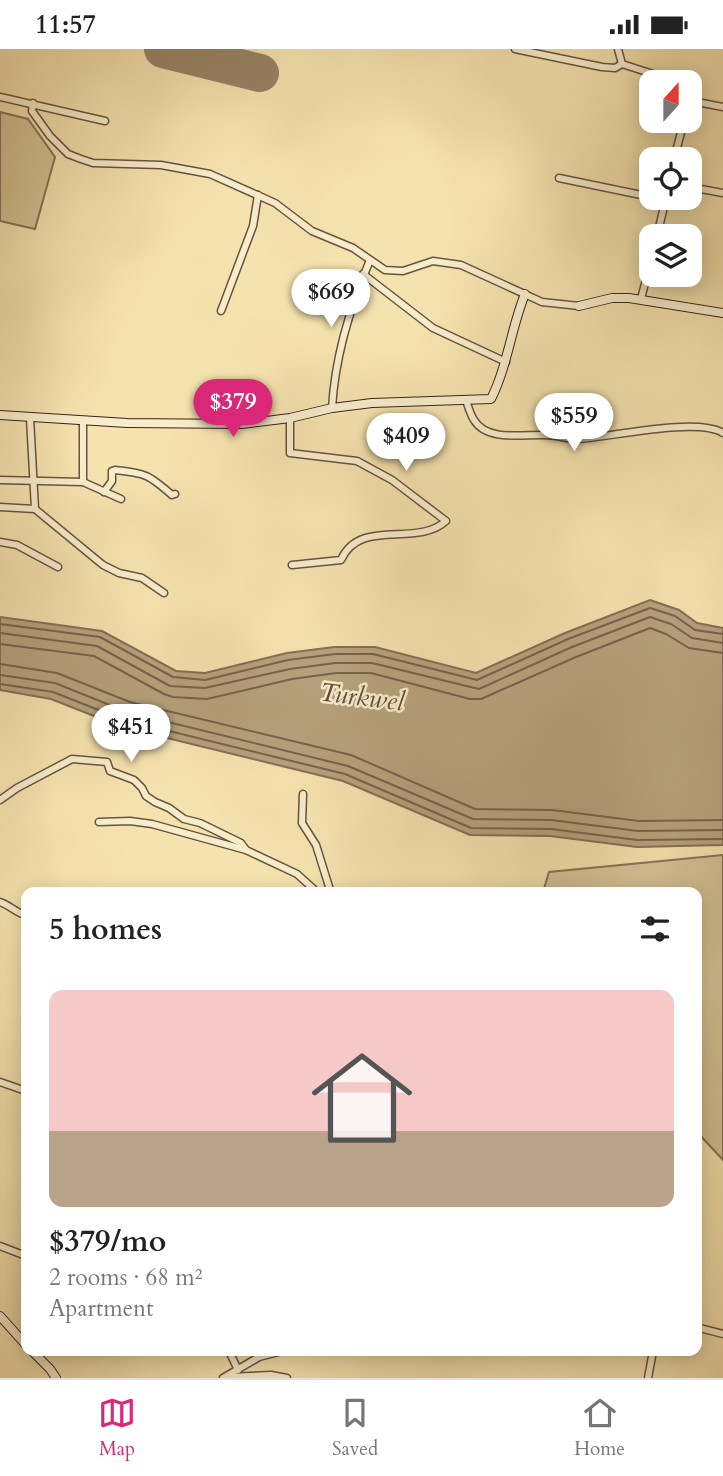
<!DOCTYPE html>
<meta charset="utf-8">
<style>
:root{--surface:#fff;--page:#f6f6f6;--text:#222;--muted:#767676;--line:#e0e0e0;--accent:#db2777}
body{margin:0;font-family:Cardo,serif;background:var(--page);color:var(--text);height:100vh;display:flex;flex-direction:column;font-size:26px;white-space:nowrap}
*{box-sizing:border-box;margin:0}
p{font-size:23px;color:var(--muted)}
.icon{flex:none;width:38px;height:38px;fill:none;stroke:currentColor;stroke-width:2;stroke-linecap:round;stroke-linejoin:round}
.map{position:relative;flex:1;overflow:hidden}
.sheet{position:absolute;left:21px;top:838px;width:681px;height:469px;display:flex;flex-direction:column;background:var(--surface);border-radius:14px;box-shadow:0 4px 18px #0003}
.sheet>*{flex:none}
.needle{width:46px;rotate:21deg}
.tools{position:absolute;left:639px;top:21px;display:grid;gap:14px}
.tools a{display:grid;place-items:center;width:63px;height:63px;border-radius:14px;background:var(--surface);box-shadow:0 4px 18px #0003;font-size:35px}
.price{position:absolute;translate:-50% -60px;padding:0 16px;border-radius:24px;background:#fff;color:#222;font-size:23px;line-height:46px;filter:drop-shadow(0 2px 4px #0008)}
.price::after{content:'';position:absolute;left:50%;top:42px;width:21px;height:16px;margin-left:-10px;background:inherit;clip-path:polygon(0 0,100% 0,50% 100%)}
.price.on{background:var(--accent);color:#fff}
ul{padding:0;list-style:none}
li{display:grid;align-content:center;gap:14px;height:371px;padding:0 28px}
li+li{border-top:2px solid var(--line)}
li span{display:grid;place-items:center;height:217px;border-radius:14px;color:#555}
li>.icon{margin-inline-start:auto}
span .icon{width:126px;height:126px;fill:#fffc;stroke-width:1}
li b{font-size:30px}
h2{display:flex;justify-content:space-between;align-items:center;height:84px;padding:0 28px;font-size:30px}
.status{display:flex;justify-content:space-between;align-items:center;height:49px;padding:0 35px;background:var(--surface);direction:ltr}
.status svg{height:19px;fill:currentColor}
.menu{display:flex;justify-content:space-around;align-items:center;height:98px;border-top:2px solid var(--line);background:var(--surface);font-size:19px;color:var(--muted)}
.menu a{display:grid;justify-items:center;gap:4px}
.menu .on{color:var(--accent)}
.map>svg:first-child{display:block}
.green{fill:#d5c296;stroke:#877258;stroke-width:2}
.water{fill:#b5a27d;stroke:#836f56;stroke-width:2}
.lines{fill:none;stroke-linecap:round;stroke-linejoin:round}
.shore{stroke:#77624c;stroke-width:2}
.runway{stroke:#978365;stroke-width:38}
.street-casing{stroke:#685340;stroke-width:9}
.secondary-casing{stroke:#39231b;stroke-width:10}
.street{stroke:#f8edcb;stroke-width:6}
.secondary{stroke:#f8edcb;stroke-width:8}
.labels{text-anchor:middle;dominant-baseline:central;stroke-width:5;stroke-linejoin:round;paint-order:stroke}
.water-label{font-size:26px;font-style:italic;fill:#644f3d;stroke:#f8edcb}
</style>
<div class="status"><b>11:57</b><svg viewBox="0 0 49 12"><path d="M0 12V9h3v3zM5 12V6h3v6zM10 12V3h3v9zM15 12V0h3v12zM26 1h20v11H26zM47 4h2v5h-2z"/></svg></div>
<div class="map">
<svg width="723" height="1329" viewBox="0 0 723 1329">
<rect width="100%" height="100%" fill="#f5e3af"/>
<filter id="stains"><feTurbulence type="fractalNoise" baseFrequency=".00286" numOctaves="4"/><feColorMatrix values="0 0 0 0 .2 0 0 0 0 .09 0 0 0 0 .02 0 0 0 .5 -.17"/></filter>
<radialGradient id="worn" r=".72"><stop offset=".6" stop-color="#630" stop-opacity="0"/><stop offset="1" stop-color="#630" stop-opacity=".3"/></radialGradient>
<g class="green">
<polygon points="0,63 28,70 55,108 35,180 0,172"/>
<polygon points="723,806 723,1111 697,1083 696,844 543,843 549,823"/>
</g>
<polygon class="water" points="650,551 679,561 697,574 723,579 723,796 637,798 550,787 470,786 343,732 122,678 51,650 0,641 0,568 102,582 176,622 205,624 287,604 334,598 375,598 476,624 565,584"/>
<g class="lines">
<g class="shore">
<polyline points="0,575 100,588 173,628 205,631 288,611 335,605 373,605 477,631 568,590 650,559 675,567 695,581 723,585"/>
<polyline points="0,584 97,597 170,637 205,639 290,620 335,614 372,614 479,640 572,598 650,568 671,575 692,589 723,594"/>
<polyline points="0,595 94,607 164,645 173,648 207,650 292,630 336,624 371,624 470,650 481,650 576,608 650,579 666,585 689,599 723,604"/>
<polyline points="0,615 57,624 130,653 351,706 475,760 552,761 639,772 723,771"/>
<polyline points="0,626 55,634 127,663 348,717 473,770 551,771 638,782 723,781"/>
<polyline points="0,635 53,643 124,671 345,725 471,779 551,780 637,791 723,790"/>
</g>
<polyline class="runway" points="163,0 260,24"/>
<g class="street-casing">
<g id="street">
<polyline points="515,0 602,18 615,19 622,15"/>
<polyline points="618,0 622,15 678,33"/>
<polyline points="690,38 693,40 694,46 690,58"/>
<polyline points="0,48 105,72"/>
<polyline points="692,52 723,58"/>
<polyline points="33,54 32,62 50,87 68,105 81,110 93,114 161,116 210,125 275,154 312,182 353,199 385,221 403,222 433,212 461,216 542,253 579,257"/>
<polyline points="674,110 684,72"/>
<polyline points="559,129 651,148"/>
<polyline points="690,138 723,144"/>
<polyline points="657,187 666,149"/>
<polyline points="363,225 433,279 506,313"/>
<polyline points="641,250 651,211"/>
<polyline points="221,262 253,177 258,146"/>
<path d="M466 351C468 357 470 365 474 371 487 393 524 385 545 386 556 386 567 390 578 390 611 388 697 368 723 384"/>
<path d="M332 359C335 308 350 258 370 211"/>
<polyline points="30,369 35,460"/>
<path d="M290 369V404L357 412 392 431 446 472C416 499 360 468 341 511L292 516"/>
<polyline points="83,372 83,433"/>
<polyline points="0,431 83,433 121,450"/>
<path d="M104 443 112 432V422L115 421C146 424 149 426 172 446L175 445"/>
<polyline points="0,458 35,460 103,516 119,524 142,529 164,544"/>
<polyline points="0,493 17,496 58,518"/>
<polyline points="303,745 302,774 316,796 331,844"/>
<polyline points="0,751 17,739 72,710 107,713 110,722 134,731 142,739 146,747 155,753 169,759 184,770 200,774 241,794 246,801"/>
<polyline points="99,773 130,772 152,775 246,801 297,825 318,844"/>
<path d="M0 853C10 856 16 864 26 866"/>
<polyline points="0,1033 26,1042"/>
<polyline points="0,1197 26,1207"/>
<polyline points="696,1278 723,1285"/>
<polyline points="229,1302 238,1321"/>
<polyline points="229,1328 271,1326 287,1329"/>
<polyline points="223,1329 259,1308 282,1302"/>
<polyline points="648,1329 653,1302"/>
</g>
</g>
<g class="secondary-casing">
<g id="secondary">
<polyline points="579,257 612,249 629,249 723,264"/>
<path d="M0 366 127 374 242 375 290 369 332 359 372 354 491 350C508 316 511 279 525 245"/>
<polyline points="0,1267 26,1296"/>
<polyline points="32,1302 50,1320 56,1329"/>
</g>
</g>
<use href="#street" class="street"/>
<use href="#secondary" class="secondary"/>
</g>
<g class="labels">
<g class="water-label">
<text transform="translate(362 648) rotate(7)">Turkwel</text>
</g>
</g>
<rect width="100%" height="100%" filter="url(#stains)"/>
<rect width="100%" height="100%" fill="url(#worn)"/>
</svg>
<div class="tools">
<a><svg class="needle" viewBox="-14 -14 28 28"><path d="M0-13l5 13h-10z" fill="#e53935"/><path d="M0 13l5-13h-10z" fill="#767676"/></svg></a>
<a><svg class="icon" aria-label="locate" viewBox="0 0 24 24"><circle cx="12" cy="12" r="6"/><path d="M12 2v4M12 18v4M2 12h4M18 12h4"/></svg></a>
<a><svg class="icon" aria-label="layers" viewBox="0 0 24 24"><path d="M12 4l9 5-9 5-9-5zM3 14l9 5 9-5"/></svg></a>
</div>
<b class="price" style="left:331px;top:280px">$669</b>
<b class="price on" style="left:233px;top:390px">$379</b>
<b class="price" style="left:574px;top:404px">$559</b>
<b class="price" style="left:406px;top:424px">$409</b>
<b class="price" style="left:131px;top:715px">$451</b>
<section class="sheet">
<h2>5 homes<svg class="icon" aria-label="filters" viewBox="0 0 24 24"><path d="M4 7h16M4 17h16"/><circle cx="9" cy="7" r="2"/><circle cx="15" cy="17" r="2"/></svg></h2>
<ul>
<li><span style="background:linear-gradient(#f6c9c9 65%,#b9a48a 0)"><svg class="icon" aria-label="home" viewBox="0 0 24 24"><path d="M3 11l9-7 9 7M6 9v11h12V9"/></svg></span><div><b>$379/mo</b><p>2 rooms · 68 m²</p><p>Apartment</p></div></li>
</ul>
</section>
</div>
<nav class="menu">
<a class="on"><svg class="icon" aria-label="map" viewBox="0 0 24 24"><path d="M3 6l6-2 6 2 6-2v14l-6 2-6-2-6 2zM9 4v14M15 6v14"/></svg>Map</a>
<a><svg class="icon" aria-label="saved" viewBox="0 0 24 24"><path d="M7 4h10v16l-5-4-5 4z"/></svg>Saved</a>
<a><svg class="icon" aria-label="home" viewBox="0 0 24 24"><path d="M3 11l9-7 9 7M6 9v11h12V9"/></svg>Home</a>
</nav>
